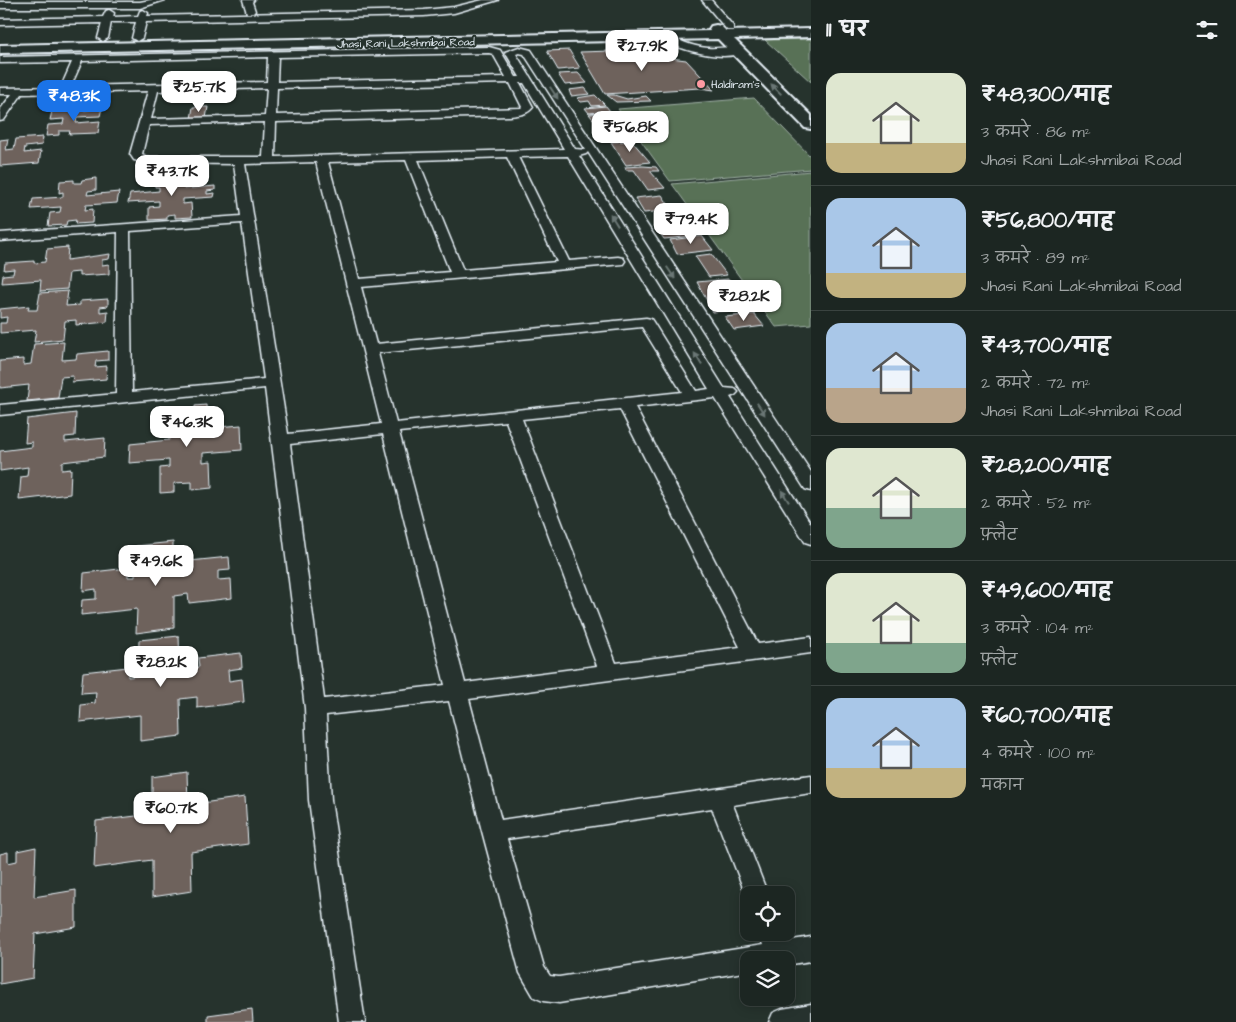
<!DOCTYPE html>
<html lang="hi">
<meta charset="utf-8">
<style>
:root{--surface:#1c2622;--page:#252e2a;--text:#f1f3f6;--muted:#a0a5a5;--line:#3a4340;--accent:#1a73e8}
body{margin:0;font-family:"Architects Daughter","Playpen Sans Deva",sans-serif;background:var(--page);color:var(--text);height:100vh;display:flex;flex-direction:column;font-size:19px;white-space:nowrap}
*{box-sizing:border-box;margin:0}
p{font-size:16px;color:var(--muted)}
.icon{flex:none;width:28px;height:28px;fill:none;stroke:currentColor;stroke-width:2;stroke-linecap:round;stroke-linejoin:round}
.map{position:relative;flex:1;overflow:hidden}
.details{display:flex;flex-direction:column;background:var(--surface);width:425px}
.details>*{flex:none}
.tools{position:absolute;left:740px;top:886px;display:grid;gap:10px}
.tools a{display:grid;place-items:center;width:55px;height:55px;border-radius:10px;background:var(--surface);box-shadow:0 2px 12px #0003,0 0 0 1px var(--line);font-size:25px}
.price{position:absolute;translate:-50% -42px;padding:0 11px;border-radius:10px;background:#fff;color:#222;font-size:16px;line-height:32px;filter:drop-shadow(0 1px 2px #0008)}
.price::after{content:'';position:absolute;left:50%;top:30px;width:15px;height:11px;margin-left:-8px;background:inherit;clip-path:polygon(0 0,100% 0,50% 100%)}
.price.active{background:var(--accent);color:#fff}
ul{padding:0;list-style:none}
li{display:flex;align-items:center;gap:15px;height:125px;padding:0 15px}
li+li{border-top:1px solid var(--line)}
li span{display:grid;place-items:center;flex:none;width:140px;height:100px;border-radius:15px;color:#555}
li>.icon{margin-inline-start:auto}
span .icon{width:60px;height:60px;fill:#fffc;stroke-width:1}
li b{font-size:21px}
h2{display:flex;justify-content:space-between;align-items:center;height:60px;padding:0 15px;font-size:21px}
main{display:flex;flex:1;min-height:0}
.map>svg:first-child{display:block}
.green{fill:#597156;stroke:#a0b1a7}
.building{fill:#6e625c;stroke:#e8f1f8}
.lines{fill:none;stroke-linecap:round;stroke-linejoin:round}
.street-casing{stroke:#e8f1f8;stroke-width:3}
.secondary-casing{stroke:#e8f1f8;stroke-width:4}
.street{fill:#26332d;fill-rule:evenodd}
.secondary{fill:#26332d;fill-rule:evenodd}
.oneway{fill:#6a7674}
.poi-dot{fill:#ff9aa2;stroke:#26332d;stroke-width:2}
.labels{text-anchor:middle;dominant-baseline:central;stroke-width:4;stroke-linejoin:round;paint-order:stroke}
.far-street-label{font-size:11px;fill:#e8f1f8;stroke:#26332d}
.far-poi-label{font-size:11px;fill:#e8f1f8;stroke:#26332d;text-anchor:start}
</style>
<main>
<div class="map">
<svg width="811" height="1022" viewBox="0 0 811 1022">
<rect width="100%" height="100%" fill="#26332d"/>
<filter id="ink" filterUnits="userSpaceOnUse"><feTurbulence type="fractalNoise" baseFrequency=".02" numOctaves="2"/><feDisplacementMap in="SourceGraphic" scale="10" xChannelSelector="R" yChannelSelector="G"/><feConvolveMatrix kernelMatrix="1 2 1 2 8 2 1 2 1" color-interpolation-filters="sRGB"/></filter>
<g filter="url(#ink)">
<g class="green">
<polygon points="811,39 811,82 765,40"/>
<polygon points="754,98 811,157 811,169 670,181 618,109"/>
<polygon points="811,171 811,324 776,327 672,184"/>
</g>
<g class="building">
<polygon points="569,50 580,68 558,70 547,51"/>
<polygon points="643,50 663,57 686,60 714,90 700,88 605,94 580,52"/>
<polygon points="578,73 587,83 565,85 558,74"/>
<polygon points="585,88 590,94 571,96 569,90"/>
<polygon points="595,95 605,105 592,106 589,101 581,102 577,98"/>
<polygon points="607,95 614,95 627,99 646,96 651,101 616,102"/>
<polygon points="606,106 610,111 589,113 585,108"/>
<polygon points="193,107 208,107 206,118 191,119"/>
<polygon points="102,108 100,116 77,117 76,123 100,121 98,133 69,134 70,131 59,131 59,135 46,136 48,125 63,124 64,119 50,120 52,111 73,110 73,112"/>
<polygon points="611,113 622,128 601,131 597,125 606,124 603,119 593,119 589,114"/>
<polygon points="624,130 631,138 609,140 603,133"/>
<polygon points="43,137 42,145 25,147 24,153 41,151 39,163 0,166 0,140 8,139 6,150 14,149 16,139"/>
<polygon points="632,141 650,162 626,165 611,142"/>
<polygon points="643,166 656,167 659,171 650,171 665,188 648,190 634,170 626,170 625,167"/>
<polygon points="191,173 191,184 183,185 184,189 215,186 215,190 207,191 207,194 215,193 214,197 183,199 183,204 191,203 192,217 175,218 175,214 167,215 167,219 149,220 149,207 159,206 159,201 128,203 130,194 159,191 159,187 155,187 155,176 168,175 168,178 176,177 176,174"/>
<polygon points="96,178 96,190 88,191 87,195 119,192 117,203 86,205 85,210 93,209 92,223 75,224 76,220 67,221 66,225 48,226 50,213 60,212 61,207 31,209 33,199 63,197 63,192 59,193 60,181 74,180 74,183 81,183 82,180"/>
<polygon points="662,195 672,210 644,213 635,198"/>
<polygon points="671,227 674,232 689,230 693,236 664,239 657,229"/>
<polygon points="702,236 713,250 677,254 670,240"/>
<polygon points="68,247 67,260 110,254 109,259 102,260 102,265 109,264 109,274 79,276 79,272 69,273 67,289 40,291 41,280 2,283 3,275 13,274 14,269 4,270 5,263 34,261 34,263 45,262 47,249"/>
<polygon points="711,254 727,275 709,277 695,256"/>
<polygon points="729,279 750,309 713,312 697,282"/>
<polygon points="68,291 66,306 80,305 80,301 108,299 108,306 100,307 100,312 108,311 107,322 76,325 76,320 65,321 63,339 34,342 36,330 0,333 0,323 6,323 7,317 0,318 0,309 29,306 28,310 37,310 40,293"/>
<polygon points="754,314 764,326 734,330 725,317"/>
<polygon points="64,342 62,360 76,359 77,354 108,351 108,360 96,361 95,367 107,366 106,379 72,382 73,376 61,377 58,398 27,401 29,385 0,388 0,361 23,359 23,365 31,364 34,344"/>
<polygon points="206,405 207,428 241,425 242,450 203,453 203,462 211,461 212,488 192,490 192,482 174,483 174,492 160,493 160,468 169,467 169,460 129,463 130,444 169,440 169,431 161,432 161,409 179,407 179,414 195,412 195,406"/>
<polygon points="76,413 75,436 65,437 65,442 105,438 104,457 62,462 62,470 71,469 70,494 19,500 21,477 27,476 28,467 0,471 0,451 32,447 32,442 25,443 27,419"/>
<polygon points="173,542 173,570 190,569 190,561 229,557 230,570 218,571 218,580 231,579 232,598 189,603 188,594 174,596 174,628 136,633 137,609 81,615 82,600 96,599 96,589 83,591 84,573 128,568 128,577 135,577 136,546"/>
<polygon points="179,636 180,669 199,667 198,658 241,653 242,668 228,670 229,681 242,679 244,702 197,708 197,697 180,699 181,736 140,741 140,715 80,722 81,705 95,703 96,692 81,693 83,672 128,667 128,677 138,676 139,640"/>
<polygon points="187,772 188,805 245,797 248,844 191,852 192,891 152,897 152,860 94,868 96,821 152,814 152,777"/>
<polygon points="36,847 34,897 76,890 76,927 35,934 33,978 0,984 0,854 8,852 8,863 17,861 17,851"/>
<polygon points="252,1009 253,1022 208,1022 208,1015"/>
</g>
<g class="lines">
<g class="street-casing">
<g id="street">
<polygon points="150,0 165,0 140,8 0,8 0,2 140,2"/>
<polygon points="243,0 254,0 252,2 255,11 253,13 247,13"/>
<polygon points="483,0 498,0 454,13 424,16 146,22 142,38 137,41 132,38 136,22 111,22 108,38 103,41 98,38 102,23 0,25 0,19 103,17 106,11 109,10 114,13 113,17 138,16 140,11 143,10 148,13 147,16 424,10 454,7"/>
<polygon points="702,0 711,0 733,26 733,30 727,30"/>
<path d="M662 34C678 39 691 47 708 48 718 49 736 45 743 51 727 64 675 48 659 39V35Z"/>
<path d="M489 47 500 50 516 77H520L505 52 519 47 531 50 811 472V491L805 489 588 152 586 154 579 156 724 388 735 389 738 392 735 395 730 397 811 524V544L805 542 715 398 635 407 758 644 811 637V653L469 699 501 820 811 775V793L733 805 768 895H749V903L712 808 507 839 544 967 550 976 559 977 763 945 758 932H782L786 941 811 937V961L786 965V960H749V971L559 1003 543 1001 534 997 520 973 482 831 449 701 326 715 331 800 365 1022H339L309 800 305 708 265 388 0 415V405L116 394 118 232 0 241V233L241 216 234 164 147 163 134 160 130 154 148 91 22 94 4 120 0 121V110L12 94H0V88L61 87 72 62 0 63V57ZM489 53 493 54 506 77 277 82 278 57ZM519 53 524 54 586 150 575 149 516 54ZM268 57 267 82 71 86 82 61ZM510 83 522 107 521 108 276 115 277 88ZM520 83H524L564 149 275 157 276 122 509 116C519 115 527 115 533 107ZM267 88 265 116 151 119 158 91ZM265 122 263 157H147L142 154 149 125ZM568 156 709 389 696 391 653 322 651 319 646 318 376 344 361 287 623 264 625 261 623 258 618 257 569 261 518 157ZM507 157 557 262 463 270 418 160ZM406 160 450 272 359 279 328 162ZM316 162 381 424 288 434 245 164ZM242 223 264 379 132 392 130 231ZM642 327 682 392 396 423 378 353ZM620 409 740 647 616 663 522 419ZM506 421 597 666 465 683 399 432ZM383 434 445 685 324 699 290 444Z"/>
<polygon points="811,1004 811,1022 769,1022 773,1013 782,1009"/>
</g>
</g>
<g class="secondary-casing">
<polygon id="secondary" points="716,25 721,26 726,31 811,29 811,37 734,39 811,115 811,129 805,128 718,39 0,53 0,45 710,31 709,29 711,26"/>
</g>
<use href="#street" class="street"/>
<use href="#secondary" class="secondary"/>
</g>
<defs><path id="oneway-solid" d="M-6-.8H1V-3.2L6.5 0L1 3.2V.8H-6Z" transform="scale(1.25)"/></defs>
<g class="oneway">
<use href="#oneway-solid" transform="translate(776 89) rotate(-135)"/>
<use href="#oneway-solid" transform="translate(554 93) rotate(57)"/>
<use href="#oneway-solid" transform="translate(614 220) rotate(-122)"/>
<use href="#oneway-solid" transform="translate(671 273) rotate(56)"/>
<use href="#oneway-solid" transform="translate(698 359) rotate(-122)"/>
<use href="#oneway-solid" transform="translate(761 409) rotate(57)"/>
<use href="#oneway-solid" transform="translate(785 496) rotate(-122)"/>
</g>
</g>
<circle class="poi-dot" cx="701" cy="84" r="5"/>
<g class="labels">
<g class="far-street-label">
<text transform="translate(406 43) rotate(-1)">Jhasi Rani Lakshmibai Road</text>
</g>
<g class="far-poi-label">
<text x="711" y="84">Haldiram's</text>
</g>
</g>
</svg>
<div class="tools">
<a><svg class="icon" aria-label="locate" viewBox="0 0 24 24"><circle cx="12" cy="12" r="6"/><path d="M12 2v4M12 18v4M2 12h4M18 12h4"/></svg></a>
<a><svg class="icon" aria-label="layers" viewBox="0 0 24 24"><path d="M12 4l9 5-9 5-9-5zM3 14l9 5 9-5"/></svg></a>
</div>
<b class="price" style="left:642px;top:72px">₹27.9K</b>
<b class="price" style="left:199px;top:113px">₹25.7K</b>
<b class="price active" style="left:74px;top:122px">₹48.3K</b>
<b class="price" style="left:630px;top:153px">₹56.8K</b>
<b class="price" style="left:172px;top:197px">₹43.7K</b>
<b class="price" style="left:691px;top:245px">₹79.4K</b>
<b class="price" style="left:744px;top:322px">₹28.2K</b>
<b class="price" style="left:187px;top:448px">₹46.3K</b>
<b class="price" style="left:156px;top:587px">₹49.6K</b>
<b class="price" style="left:161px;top:688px">₹28.2K</b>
<b class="price" style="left:171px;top:834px">₹60.7K</b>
</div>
<section class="details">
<h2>11 घर<svg class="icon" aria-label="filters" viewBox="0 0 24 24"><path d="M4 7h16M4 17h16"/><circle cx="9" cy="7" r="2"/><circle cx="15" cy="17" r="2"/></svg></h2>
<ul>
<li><span style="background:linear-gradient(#dfe7d0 70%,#c2b280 0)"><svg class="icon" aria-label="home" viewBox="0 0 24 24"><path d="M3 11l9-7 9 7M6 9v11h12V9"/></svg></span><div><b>₹48,300/माह</b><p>3 कमरे · 86 m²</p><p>Jhasi Rani Lakshmibai Road</p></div></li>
<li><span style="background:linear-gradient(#a9c7e8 75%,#c2b280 0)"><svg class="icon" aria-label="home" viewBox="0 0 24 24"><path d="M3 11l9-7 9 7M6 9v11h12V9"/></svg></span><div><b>₹56,800/माह</b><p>3 कमरे · 89 m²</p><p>Jhasi Rani Lakshmibai Road</p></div></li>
<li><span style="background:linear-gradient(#a9c7e8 65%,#b9a48a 0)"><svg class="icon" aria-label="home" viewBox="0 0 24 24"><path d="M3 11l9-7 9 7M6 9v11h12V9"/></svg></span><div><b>₹43,700/माह</b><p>2 कमरे · 72 m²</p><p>Jhasi Rani Lakshmibai Road</p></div></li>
<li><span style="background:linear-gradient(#dfe7d0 60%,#7fa58c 0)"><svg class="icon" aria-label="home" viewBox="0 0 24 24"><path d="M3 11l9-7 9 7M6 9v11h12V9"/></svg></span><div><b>₹28,200/माह</b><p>2 कमरे · 52 m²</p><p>फ़्लैट</p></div></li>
<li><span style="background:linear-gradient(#dfe7d0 70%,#7fa58c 0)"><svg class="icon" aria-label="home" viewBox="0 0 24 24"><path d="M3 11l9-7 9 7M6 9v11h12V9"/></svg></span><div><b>₹49,600/माह</b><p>3 कमरे · 104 m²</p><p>फ़्लैट</p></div></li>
<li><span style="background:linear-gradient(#a9c7e8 70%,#c2b280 0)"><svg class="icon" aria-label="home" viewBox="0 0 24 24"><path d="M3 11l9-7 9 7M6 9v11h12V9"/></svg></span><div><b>₹60,700/माह</b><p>4 कमरे · 100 m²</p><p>मकान</p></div></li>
</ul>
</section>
</main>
